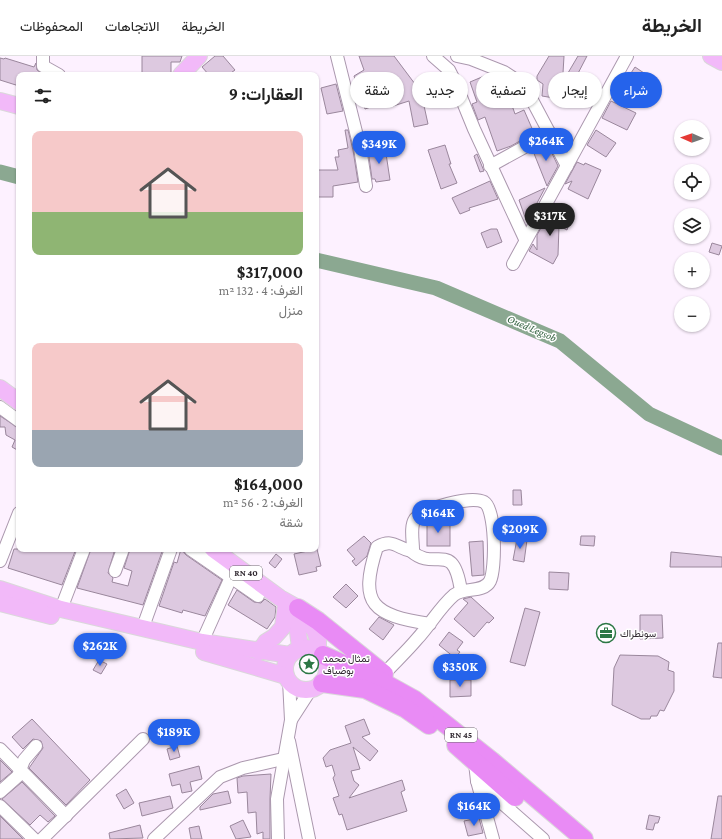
<!DOCTYPE html>
<html lang="ar">
<meta charset="utf-8">
<style>
:root{--surface:#fff;--page:#f6f6f6;--text:#222;--muted:#767676;--line:#e0e0e0;--accent:#2563eb}
body{margin:0;font-family:"Crimson Pro",Vazirmatn,serif;background:var(--page);color:var(--text);direction:rtl;height:100vh;display:flex;flex-direction:column;font-size:15px;white-space:nowrap}
*{box-sizing:border-box;margin:0}
p{font-size:13px;color:var(--muted)}
.icon{flex:none;width:22px;height:22px;fill:none;stroke:currentColor;stroke-width:2;stroke-linecap:round;stroke-linejoin:round}
.map{position:relative;flex:1;overflow:hidden;direction:ltr}
.panel{position:absolute;left:16px;top:16px;width:303px;height:480px;display:flex;flex-direction:column;background:var(--surface);border-radius:8px;box-shadow:0 1px 3px #0004;direction:rtl}
.panel>*{flex:none}
.hud{position:absolute;left:331px;top:16px;width:331px;height:36px;direction:rtl;display:flex;gap:8px}
.needle{width:26px;rotate:272deg}
.controls{position:absolute;left:674px;top:64px;display:grid;gap:8px}
.controls a{display:grid;place-items:center;width:36px;height:36px;border-radius:50%;background:var(--surface);box-shadow:0 1px 3px #0004;font-size:20px}
.price{position:absolute;translate:-50% -34px;padding:0 9px;border-radius:14px;background:var(--accent);color:#fff;font-size:13px;line-height:26px;filter:drop-shadow(0 1px 2px #0008)}
.price::after{content:'';position:absolute;left:50%;top:24px;width:12px;height:9px;margin-left:-6px;background:inherit;clip-path:polygon(0 0,100% 0,50% 100%)}
.price.on{background:#222;color:#fff}
ul{padding:0;list-style:none}
li{display:grid;align-content:center;gap:8px;height:212px;padding:0 16px}
li span{display:grid;place-items:center;height:124px;border-radius:8px;color:#555}
li>.icon{margin-inline-start:auto}
span .icon{width:72px;height:72px;fill:#fffc;stroke-width:1}
li b{font-size:17px}
h2{display:flex;justify-content:space-between;align-items:center;height:48px;padding:0 16px;font-size:17px}
.pill{padding:0 14px;border-radius:18px;background:var(--surface);box-shadow:0 1px 3px #0004;font-size:14px;line-height:36px}
.pill.on{background:var(--accent);color:#fff}
header{display:flex;align-items:center;gap:24px;box-sizing:border-box;height:56px;padding:0 20px;background:var(--surface);border-bottom:1px solid var(--line)}
header strong{font-size:19px}
nav{display:flex;gap:22px;margin-inline-start:auto;font-size:14px}
.map>svg:first-child{display:block}
.lines{fill:none;stroke-linecap:round;stroke-linejoin:round}
.river{stroke:#8ba891;stroke-width:15}
.building{fill:#ddc9e0;stroke:#9a879c}
.minor-casing{stroke:#ab98ae;stroke-width:14}
.major-casing{stroke:#dad8da;stroke-width:18}
.highway-casing{stroke:#dad8da;stroke-width:20}
.minor{stroke:#fff;stroke-width:12}
.major{stroke:#f2b9f9;stroke-width:16}
.highway{stroke:#e98bf5;stroke-width:18}
.labels{text-anchor:middle;dominant-baseline:central;stroke-width:3;stroke-linejoin:round;paint-order:stroke}
.shield{fill:#fff;stroke:#6f696f;stroke-width:1}
.shield-label{font-size:9px;font-weight:bold;fill:#312931}
.poi-label{font-size:10px;fill:#312931;stroke:#fff;text-anchor:start}
.water-label{font-size:11px;font-style:italic;fill:#31613f;stroke:#fff}
</style>
<header>
<strong>الخريطة</strong>
<nav><a>الخريطة</a><a>الاتجاهات</a><a>المحفوظات</a></nav>
</header>
<div class="map">
<svg width="722" height="783" viewBox="0 0 722 783">
<rect width="100%" height="100%" fill="#fdf1ff"/>
<g class="lines">
<g class="river">
<polyline points="0,116 19,121"/>
<polyline points="316,204 436,232 560,285 649,358 722,392"/>
</g>
</g>
<g class="building">
<polygon points="142,0 182,0 180,6 171,6 171,17 142,17"/>
<polygon points="215,0 223,0 235,14 228,19 209,19 202,11"/>
<polygon points="359,0 394,0 421,36 428,68 414,71 409,45 393,50 391,44 365,53 354,20 364,14"/>
<polygon points="549,0 564,0 562,34 554,29 554,42 542,40 543,28 537,24 537,20"/>
<polygon points="578,0 587,0 573,27 565,22"/>
<polygon points="0,2 4,3 5,2 34,11 36,7 37,14 44,19 19,19 19,30 0,24"/>
<polygon points="635,11 653,23 645,35 627,23"/>
<polygon points="489,18 495,22 497,21 503,24 515,58 524,54 534,77 511,90 497,95 485,61 478,64 472,48 477,46 470,26"/>
<polygon points="445,22 452,39 449,40 451,45 444,48 438,31 442,30 440,24"/>
<polygon points="336,28 343,55 327,58 321,32"/>
<polygon points="611,45 636,57 627,74 602,62"/>
<polygon points="345,74 348,74 353,94 358,126 333,130 333,141 316,141 316,114 338,114 335,101 339,101 338,94 348,92"/>
<polygon points="596,74 616,87 606,101 587,89"/>
<polygon points="547,87 558,110 547,130 533,95"/>
<polygon points="445,89 451,108 449,108 457,127 441,133 428,94"/>
<polygon points="385,91 390,124 376,126 375,123 372,123 368,94"/>
<polygon points="477,98 484,115 480,116 474,100"/>
<polygon points="577,106 584,109 585,107 601,114 588,143 568,133 572,125 565,128"/>
<polygon points="490,125 498,143 469,152 470,154 460,158 452,142"/>
<polygon points="545,132 529,162 526,164 519,144"/>
<polygon points="552,152 555,159 567,159 571,162 567,174 559,170 558,199 553,208 529,195 533,188 537,194 537,179"/>
<polygon points="491,173 497,173 502,186 487,192 481,177"/>
<polygon points="712,187 722,190 719,199 709,196"/>
<polygon points="0,360 19,372 19,395 12,391 15,384 6,379 5,371 0,371"/>
<polygon points="513,434 521,434 522,449 513,449"/>
<rect x="427" y="467" width="23" height="23"/>
<polygon points="364,480 371,487 367,500 356,510 352,505 355,503 347,494"/>
<polygon points="581,480 595,480 594,490 580,489"/>
<polygon points="517,483 527,484 524,506 513,504"/>
<polygon points="483,485 484,519 472,520 469,486"/>
<polygon points="14,493 76,493 62,529 8,512"/>
<polygon points="91,493 115,493 108,517 113,522 112,526 128,530 132,515 124,512 130,493 163,493 143,549 77,532"/>
<polygon points="181,493 186,499 222,524 205,560 183,554 182,557 159,550 174,506 177,507"/>
<polygon points="317,493 321,510 316,511 317,515 299,519 294,498"/>
<polygon points="671,496 722,501 722,511 670,511"/>
<polygon points="276,498 282,503 275,512 269,507"/>
<polygon points="549,516 569,517 568,534 549,533"/>
<polygon points="346,528 358,540 346,552 333,541"/>
<polygon points="237,534 254,546 261,547 265,543 276,551 275,561 267,573 228,549"/>
<polygon points="471,541 494,562 489,567 487,566 474,581 454,563 468,547 463,543"/>
<polygon points="525,552 540,556 525,610 510,606"/>
<polygon points="640,559 662,559 663,582 640,583"/>
<polygon points="379,561 394,569 383,584 369,573"/>
<polygon points="449,576 463,586 457,594 460,596 455,602 439,589"/>
<polygon points="718,587 722,587 722,622 713,621"/>
<polygon points="620,599 658,600 669,606 668,614 674,616 674,635 664,655 660,654 657,660 651,660 650,663 641,663 612,649 614,612"/>
<polygon points="99,604 107,608 101,618 93,614"/>
<polygon points="450,624 471,624 471,640 450,641"/>
<polygon points="32,663 90,724 66,749 29,712 43,692 41,685 33,683 23,693 12,681"/>
<polygon points="364,663 370,678 362,681 378,695 370,705 353,691 360,713 351,715 354,725 359,729 349,742 402,724 405,734 401,736 407,755 347,774 342,758 339,759 333,742 339,740 333,722 335,719 332,709 326,711 323,702 330,694 351,687 345,670"/>
<polygon points="177,690 180,701 170,704 167,693"/>
<polygon points="0,704 12,716 0,726"/>
<polygon points="199,710 202,723 190,726 192,735 182,737 180,728 172,730 169,718"/>
<polygon points="271,718 270,743 270,783 263,783 263,776 257,778 256,756 248,757 247,736 238,737 237,722 243,720"/>
<polygon points="22,726 55,760 48,766 40,759 30,769 2,743"/>
<polygon points="126,733 134,747 124,753 116,739"/>
<polygon points="228,735 231,747 200,754 200,751 213,738"/>
<polygon points="170,740 173,752 142,760 139,747"/>
<polygon points="718,740 722,740 722,783 711,783"/>
<polygon points="649,759 660,761 658,767 655,767 653,774 646,773"/>
<polygon points="0,760 23,783 0,783"/>
<polygon points="479,762 483,777 468,780 464,765"/>
<polygon points="243,764 251,781 236,783 230,770"/>
<polygon points="140,769 143,782 110,783 109,777"/>
<polygon points="199,770 202,783 191,783 189,772"/>
</g>
<g class="lines">
<g class="minor-casing">
<g id="minor">
<polyline points="43,0 43,10 59,19"/>
<polyline points="337,0 360,92 366,130"/>
<polyline points="433,0 449,14 454,24 474,73 525,183"/>
<polyline points="457,0 471,3 504,16 524,29 567,110"/>
<polyline points="490,110 550,77"/>
<polyline points="513,208 627,0"/>
<polyline points="0,351 19,365"/>
<polyline points="190,493 258,540"/>
<path d="M411 495C436 517 453 482 461 535"/>
<polyline points="0,505 19,457"/>
<polyline points="115,515 123,493"/>
<polyline points="61,553 84,493"/>
<polyline points="143,571 171,493"/>
<polyline points="202,586 236,510"/>
<path d="M384 618C395 606 407 595 417 583 430 569 440 551 454 539 464 531 484 537 490 525 496 513 496 453 484 446 471 439 424 452 415 463 410 470 413 485 413 493L411 495C397 492 393 482 377 491 358 549 373 559 430 568"/>
<polyline points="291,664 311,633"/>
<polyline points="289,685 309,783"/>
<polyline points="0,693 66,760"/>
<polyline points="475,707 477,725 543,783"/>
<polyline points="477,725 493,783"/>
<polyline points="0,736 18,720 24,704 36,690"/>
<polyline points="0,750 34,783"/>
<polyline points="42,783 143,683"/>
<polyline points="154,783 220,721 243,712 283,703"/>
<polyline points="278,783 277,743 291,664 289,625"/>
</g>
</g>
<g class="major-casing">
<g id="major">
<polyline points="711,0 722,6"/>
<polyline points="181,19 199,0"/>
<polyline points="0,45 19,50"/>
<polyline points="0,332 19,346"/>
<polyline points="213,493 280,542 298,552 315,575 318,584 318,595"/>
<polyline points="0,533 61,553 202,586 290,599"/>
<polyline points="0,547 51,560"/>
<polyline points="288,550 296,560 300,592"/>
<circle cx="306" cy="613" r="21"/>
<polyline points="204,596 286,620"/>
<polyline points="259,596 266,586 274,581 283,571 286,548"/>
</g>
</g>
<g class="highway-casing">
<g id="highway">
<polyline points="298,552 318,565 384,618"/>
<polyline points="323,599 377,623 415,644 492,705 584,783"/>
<polyline points="322,627 365,633 406,653 429,669"/>
<polyline points="456,689 515,741"/>
</g>
</g>
<use href="#minor" class="minor"/>
<use href="#major" class="major"/>
<use href="#highway" class="highway"/>
</g>
<defs>
<g id="office-ring" transform="scale(1)"><circle r="9.5" fill="#fff" stroke="#2c7745" stroke-width="1.5"/><path d="M-6-3h4V-5.5h4V-3h4V5H-6ZM-1-4.5V-3h2v-1.5ZM-6 0V1H6V0Z" fill="#2c7745"/></g>
<g id="sight-ring" transform="scale(1)"><circle r="9.5" fill="#fff" stroke="#2c7745" stroke-width="1.5"/><path d="M0-6L1.8-2.2L6-1.7L2.9 1.2L3.7 5.4L0 3.3L-3.7 5.4L-2.9 1.2L-6-1.7L-1.8-2.2Z" fill="#2c7745"/></g>
</defs>
<g fill-rule="evenodd">
<use href="#office-ring" x="606" y="577"/>
<use href="#sight-ring" x="309" y="608"/>
</g>
<g class="labels">
<g class="shield">
<rect x="230" y="510" width="32" height="14" rx="3"/>
<rect x="445" y="672" width="32" height="14" rx="3"/>
</g>
<g class="shield-label">
<text x="246" y="517">RN 40</text>
<text x="461" y="679">RN 45</text>
</g>
<g class="poi-label">
<text x="620" y="577">سونطراك</text>
<text x="323" y="602">تمثال محمد<tspan x="323" dy="12">بوضياف</tspan></text>
</g>
<g class="water-label">
<text transform="translate(532 272) rotate(23)">Oued Legsob</text>
</g>
</g>
</svg>
<div class="controls">
<a><svg class="needle" viewBox="-14 -14 28 28"><path d="M0-13l5 13h-10z" fill="#e53935"/><path d="M0 13l5-13h-10z" fill="#767676"/></svg></a>
<a><svg class="icon" aria-label="locate" viewBox="0 0 24 24"><circle cx="12" cy="12" r="6"/><path d="M12 2v4M12 18v4M2 12h4M18 12h4"/></svg></a>
<a><svg class="icon" aria-label="layers" viewBox="0 0 24 24"><path d="M12 4l9 5-9 5-9-5zM3 14l9 5 9-5"/></svg></a>
<a>+</a>
<a>−</a>
</div>
<b class="price" style="left:546px;top:106px">$264K</b>
<b class="price" style="left:379px;top:109px">$349K</b>
<b class="price on" style="left:550px;top:181px">$317K</b>
<b class="price" style="left:438px;top:478px">$164K</b>
<b class="price" style="left:520px;top:494px">$209K</b>
<b class="price" style="left:100px;top:611px">$262K</b>
<b class="price" style="left:460px;top:632px">$350K</b>
<b class="price" style="left:174px;top:697px">$189K</b>
<b class="price" style="left:474px;top:771px">$164K</b>
<div class="hud">
<a class="pill on">شراء</a>
<a class="pill">إيجار</a>
<a class="pill">تصفية</a>
<a class="pill">جديد</a>
<a class="pill">شقة</a>
</div>
<section class="panel">
<h2>العقارات: 9<svg class="icon" aria-label="filters" viewBox="0 0 24 24"><path d="M4 7h16M4 17h16"/><circle cx="9" cy="7" r="2"/><circle cx="15" cy="17" r="2"/></svg></h2>
<ul>
<li><span style="background:linear-gradient(#f6c9c9 65%,#8fb573 0)"><svg class="icon" aria-label="home" viewBox="0 0 24 24"><path d="M3 11l9-7 9 7M6 9v11h12V9"/></svg></span><div><b>$317,000</b><p>الغرف: 4 · 132 m²</p><p>منزل</p></div></li>
<li><span style="background:linear-gradient(#f6c9c9 70%,#9aa5b1 0)"><svg class="icon" aria-label="home" viewBox="0 0 24 24"><path d="M3 11l9-7 9 7M6 9v11h12V9"/></svg></span><div><b>$164,000</b><p>الغرف: 2 · 56 m²</p><p>شقة</p></div></li>
</ul>
</section>
</div>
